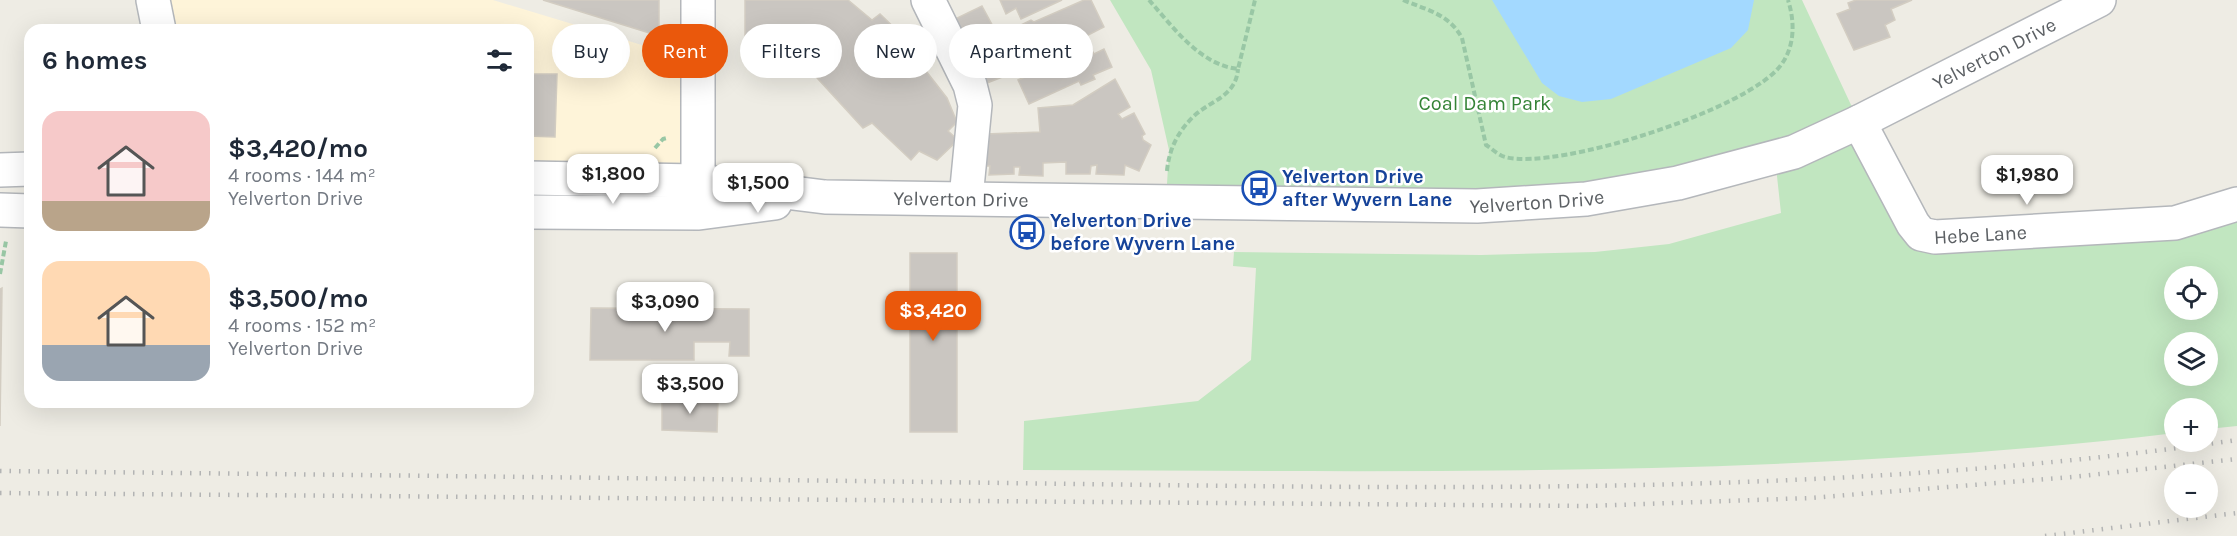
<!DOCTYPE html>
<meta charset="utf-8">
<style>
:root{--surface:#fff;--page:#f6f6f7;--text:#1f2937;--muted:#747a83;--accent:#ea580c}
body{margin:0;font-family:Karla,sans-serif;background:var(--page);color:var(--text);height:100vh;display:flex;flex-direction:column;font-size:22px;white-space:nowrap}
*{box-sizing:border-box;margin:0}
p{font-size:20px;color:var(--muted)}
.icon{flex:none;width:33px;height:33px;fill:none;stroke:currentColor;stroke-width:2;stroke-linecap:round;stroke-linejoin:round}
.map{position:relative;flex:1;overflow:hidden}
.drawer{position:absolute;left:24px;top:24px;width:510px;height:384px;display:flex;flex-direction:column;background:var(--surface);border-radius:18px;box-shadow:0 6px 24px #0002}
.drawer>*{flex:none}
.banner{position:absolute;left:552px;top:24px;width:570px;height:54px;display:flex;gap:12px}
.buttons{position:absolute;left:2164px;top:266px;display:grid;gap:12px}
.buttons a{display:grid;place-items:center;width:54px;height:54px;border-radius:50%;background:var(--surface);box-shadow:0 6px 24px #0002;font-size:30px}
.price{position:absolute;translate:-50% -51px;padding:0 14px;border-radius:12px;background:#fff;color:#222;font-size:20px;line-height:39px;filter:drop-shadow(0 2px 3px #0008)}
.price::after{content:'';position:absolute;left:50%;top:36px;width:18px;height:14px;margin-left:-9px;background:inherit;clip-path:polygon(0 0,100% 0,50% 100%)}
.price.selected{background:var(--accent);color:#fff}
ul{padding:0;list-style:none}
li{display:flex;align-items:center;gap:18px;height:150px;padding:0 18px}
li span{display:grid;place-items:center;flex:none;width:168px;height:120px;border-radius:18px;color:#555}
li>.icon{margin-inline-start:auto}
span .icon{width:72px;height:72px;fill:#fffc;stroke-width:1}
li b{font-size:26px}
h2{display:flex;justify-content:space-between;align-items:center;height:72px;padding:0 18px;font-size:26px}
.chip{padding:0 21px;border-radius:27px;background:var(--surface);box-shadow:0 6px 24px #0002;font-size:21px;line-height:54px}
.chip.selected{background:var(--accent);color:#fff}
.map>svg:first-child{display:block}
.commercial{fill:#fef4d9}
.green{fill:#c1e6c0;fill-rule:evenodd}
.water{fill:#a3d9ff}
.building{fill:#cac6c1;stroke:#d3cdc2;stroke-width:1.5}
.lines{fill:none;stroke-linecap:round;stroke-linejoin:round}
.minor-casing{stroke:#b4b7bb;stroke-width:36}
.path{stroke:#99c7a5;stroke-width:4;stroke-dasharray:6 3;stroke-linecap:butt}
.minor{stroke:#fff;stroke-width:33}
.rail{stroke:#b3b4b4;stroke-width:4.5;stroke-dasharray:1.5 8;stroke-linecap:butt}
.labels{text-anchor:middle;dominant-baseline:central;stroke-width:5;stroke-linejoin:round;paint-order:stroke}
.street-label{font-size:20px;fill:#5c6064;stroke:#fff}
.park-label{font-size:20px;fill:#348336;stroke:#fff}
.transit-label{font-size:20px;font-weight:bold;fill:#164399;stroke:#fff;text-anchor:start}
</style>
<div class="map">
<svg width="2237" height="536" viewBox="0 0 2237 536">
<rect width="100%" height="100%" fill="#eeece4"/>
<polygon class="commercial" points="153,0 493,0 698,62 698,181 528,178 528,30 159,30"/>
<path class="green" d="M1110 0H1802L1859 122 1913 224 2237 204V426L2208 429V408H2175V433C1792 479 1407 471 1023 470L1024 421 1198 401 1251 360 1256 268 1233 266 1234 252 1481 255 1595 252 1669 244 1781 213 1775 158 1678 183 1166 201 1169 150 1151 70ZM2175 276H2208V309H2175ZM2175 342H2208V375H2175Z"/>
<polygon class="water" points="1492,0 1754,0 1748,30 1731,48 1611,99 1582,102 1559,96 1542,83"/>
<g class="building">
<polygon points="543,0 659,0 659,36"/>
<polygon points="745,0 848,0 872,20 880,14 906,39 894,49 916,73 923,67 947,98 957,122 948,131 958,140 937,160 919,151 911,160 872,123 863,128 796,55 776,67 765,67 762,58 745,55"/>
<polygon points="1000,0 1062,0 1021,19 1016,8 1006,14"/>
<polygon points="1084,0 1091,0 1104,27 1028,66 1021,54 1009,59 1015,72 982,85 967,51 1031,20 1034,22"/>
<polygon points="1856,0 1912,0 1891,9 1895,20 1885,25 1890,37 1854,50 1837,14 1850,9 1848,3"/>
<polygon points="982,6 996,32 969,46 955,19"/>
<polygon points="1091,48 1094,54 1104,49 1112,67 1093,75 1095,79 1081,85 1079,81 1029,104 1018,80"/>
<polygon points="528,74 557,74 555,137 528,136"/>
<polygon points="1115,79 1130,107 1118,114 1122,119 1134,113 1145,134 1142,136 1143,140 1151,145 1139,171 1125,165 1124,175 1096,174 1097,165 1091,166 1090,174 1066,174 1066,162 1043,163 1043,176 1019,175 1020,167 1014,167 1014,174 989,175 990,166 985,166 986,134 1040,132 1038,108 1073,105"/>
<rect x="910" y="253" width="47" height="179"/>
<polygon points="2,288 0,426 0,289"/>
<polygon points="591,308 749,309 749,356 729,356 730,342 694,342 694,360 590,360"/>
<polygon points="662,399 718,400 717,432 662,430"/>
</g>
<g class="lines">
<g class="minor-casing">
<g id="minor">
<polyline points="153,0 159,30"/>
<polyline points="698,0 698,202"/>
<polyline points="928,0 970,85 975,105 966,198"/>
<path id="s1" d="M1859 122 1913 224 1921 234 1935 237 2175 223 2237 204"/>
<polyline points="0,170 30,169"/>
<path id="s2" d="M528 178 698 181 825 197 1477 206 1586 199 1678 183 1794 152 1859 122 2099 0"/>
<polyline points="0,210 30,211"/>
<polyline points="528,212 699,213 775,203"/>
</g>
</g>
<g class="path">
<path d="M1149 0C1173 27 1200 65 1238 69L1255 0"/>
<path d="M1403 0C1427 10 1449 14 1462 38L1486 145C1491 148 1498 155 1505 157 1558 171 1749 109 1781 65 1795 46 1795 22 1788 0"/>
<polyline points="655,148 663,139 667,138"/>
<path d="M1167 171C1169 149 1178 131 1195 115 1212 100 1236 96 1238 69"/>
<polyline points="0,274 6,241"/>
</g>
<use href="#minor" class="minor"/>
<g class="rail">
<path d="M0 471C360 475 720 479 1080 484 1466 489 1854 495 2237 440"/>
<polyline points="0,493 1588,506 1810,498 2072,477 2237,459"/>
<polyline points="2045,536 2237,513"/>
</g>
</g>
<defs>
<g id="bus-ring" transform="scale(1.725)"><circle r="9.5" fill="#fff" stroke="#1a4fb4" stroke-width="1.5"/><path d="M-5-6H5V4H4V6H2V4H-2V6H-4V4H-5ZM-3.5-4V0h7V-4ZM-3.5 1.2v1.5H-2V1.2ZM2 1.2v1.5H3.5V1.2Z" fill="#1a4fb4"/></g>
</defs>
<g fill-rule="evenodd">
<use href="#bus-ring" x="1259" y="188"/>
<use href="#bus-ring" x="1027" y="232"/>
</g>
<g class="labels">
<g class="street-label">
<text stroke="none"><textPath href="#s2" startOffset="1496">Yelverton Drive</textPath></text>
<text stroke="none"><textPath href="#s2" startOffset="434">Yelverton Drive</textPath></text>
<text stroke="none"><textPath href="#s2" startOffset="1010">Yelverton Drive</textPath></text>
<text stroke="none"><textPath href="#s1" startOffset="188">Hebe Lane</textPath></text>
</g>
<g class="park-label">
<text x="1485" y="103">Coal Dam Park</text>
</g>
<g class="transit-label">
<text x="1282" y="176">Yelverton Drive<tspan x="1282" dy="23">after Wyvern Lane</tspan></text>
<text x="1050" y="220">Yelverton Drive<tspan x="1050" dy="23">before Wyvern Lane</tspan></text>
</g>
</g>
</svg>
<div class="buttons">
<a><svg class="icon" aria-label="locate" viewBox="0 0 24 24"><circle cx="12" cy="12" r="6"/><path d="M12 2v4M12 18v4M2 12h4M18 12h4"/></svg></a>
<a><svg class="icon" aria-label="layers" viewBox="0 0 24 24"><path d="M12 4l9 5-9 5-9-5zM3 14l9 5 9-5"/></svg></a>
<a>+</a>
<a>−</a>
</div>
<b class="price" style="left:613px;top:205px">$1,800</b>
<b class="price" style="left:2027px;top:206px">$1,980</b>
<b class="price" style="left:758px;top:214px">$1,500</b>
<b class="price" style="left:665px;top:333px">$3,090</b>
<b class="price selected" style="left:933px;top:342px">$3,420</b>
<b class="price" style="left:690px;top:415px">$3,500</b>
<div class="banner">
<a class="chip">Buy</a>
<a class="chip selected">Rent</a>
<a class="chip">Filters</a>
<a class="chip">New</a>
<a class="chip">Apartment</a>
</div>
<section class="drawer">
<h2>6 homes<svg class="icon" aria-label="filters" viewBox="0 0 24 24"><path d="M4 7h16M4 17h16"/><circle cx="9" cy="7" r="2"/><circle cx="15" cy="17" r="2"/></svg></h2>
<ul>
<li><span style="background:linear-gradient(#f6c9c9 75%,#b9a48a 0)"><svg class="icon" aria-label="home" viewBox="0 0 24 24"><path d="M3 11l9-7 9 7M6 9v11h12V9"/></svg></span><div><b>$3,420/mo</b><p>4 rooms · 144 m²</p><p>Yelverton Drive</p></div></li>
<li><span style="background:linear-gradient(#ffd9b3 70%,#9aa5b1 0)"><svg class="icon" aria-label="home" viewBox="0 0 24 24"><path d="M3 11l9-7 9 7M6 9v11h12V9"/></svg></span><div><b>$3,500/mo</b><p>4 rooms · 152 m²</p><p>Yelverton Drive</p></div></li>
</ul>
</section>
</div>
